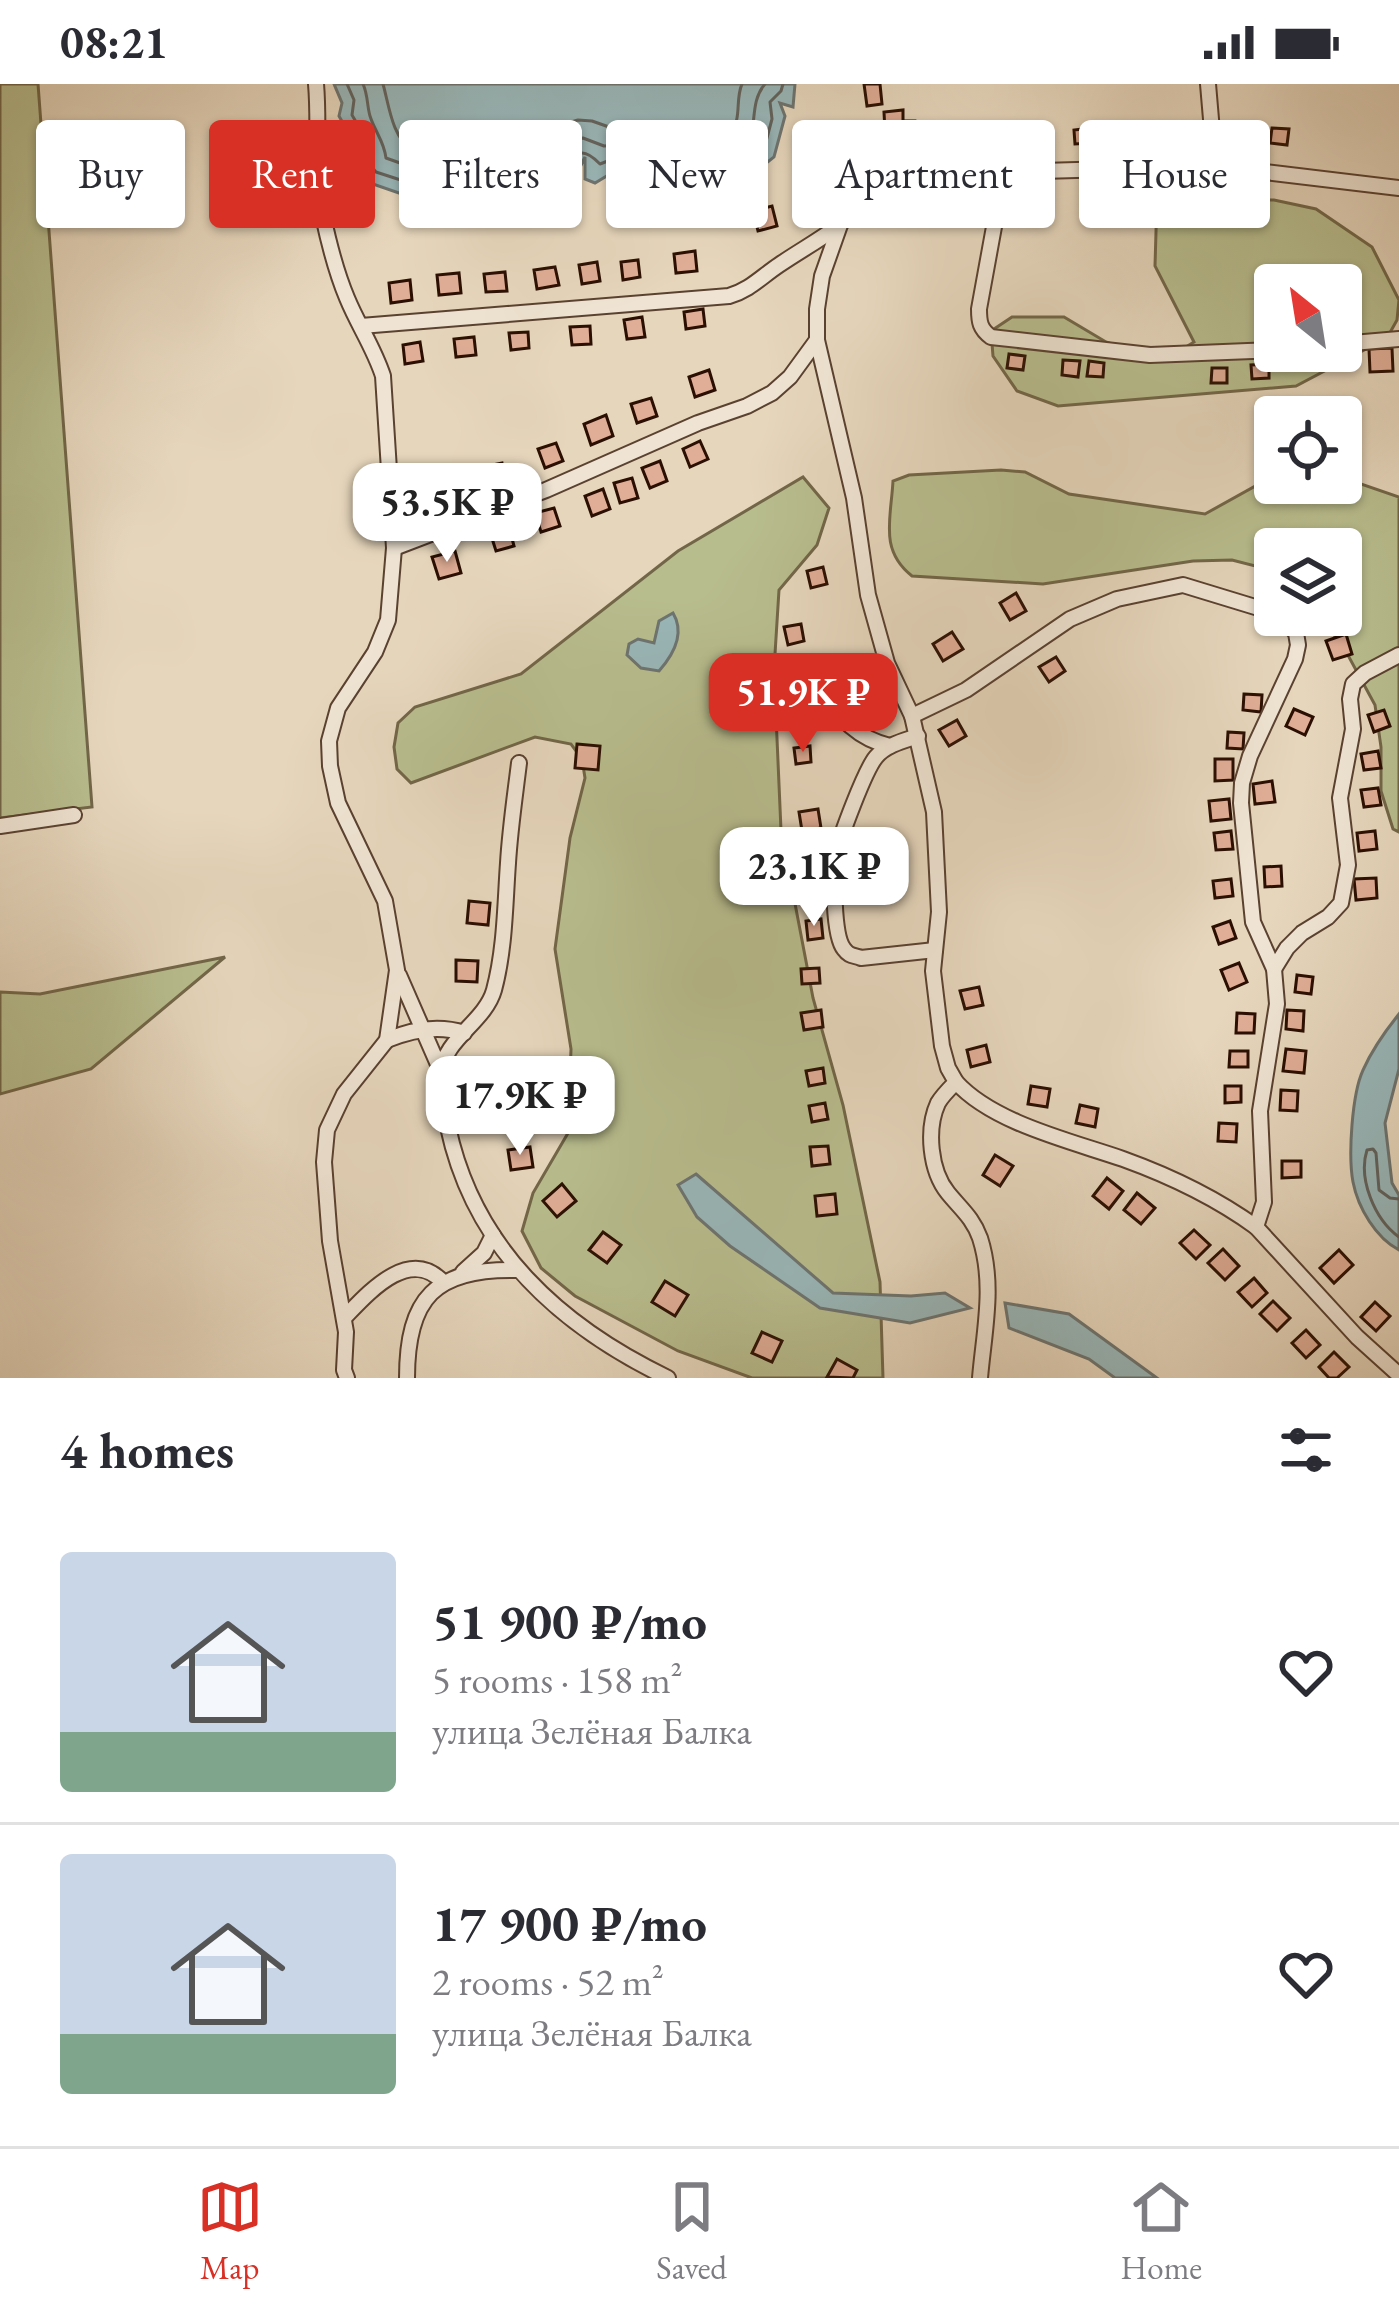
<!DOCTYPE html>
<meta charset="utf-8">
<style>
:root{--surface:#fff;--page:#f2f2f3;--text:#2b2b33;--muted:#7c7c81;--line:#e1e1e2;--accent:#d93025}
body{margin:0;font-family:"EB Garamond",serif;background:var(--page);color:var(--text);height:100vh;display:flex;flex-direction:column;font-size:45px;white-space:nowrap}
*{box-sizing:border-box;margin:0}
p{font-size:39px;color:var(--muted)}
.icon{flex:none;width:66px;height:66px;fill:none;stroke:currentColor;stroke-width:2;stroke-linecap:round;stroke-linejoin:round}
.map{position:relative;height:1294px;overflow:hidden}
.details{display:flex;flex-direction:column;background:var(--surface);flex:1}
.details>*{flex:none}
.guide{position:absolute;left:36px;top:36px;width:1329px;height:108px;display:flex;gap:24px}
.needle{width:78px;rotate:330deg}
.buttons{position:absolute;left:1254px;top:180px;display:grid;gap:24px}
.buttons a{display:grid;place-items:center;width:108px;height:108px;border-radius:12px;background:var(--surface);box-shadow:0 3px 9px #0004;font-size:60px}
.price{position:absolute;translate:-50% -102px;padding:0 27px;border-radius:24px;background:#fff;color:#222;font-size:39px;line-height:78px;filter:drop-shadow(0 3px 6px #0008)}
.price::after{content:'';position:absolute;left:50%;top:72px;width:36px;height:27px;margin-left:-18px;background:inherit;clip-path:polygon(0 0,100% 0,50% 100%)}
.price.current{background:var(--accent);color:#fff}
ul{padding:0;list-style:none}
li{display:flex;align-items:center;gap:36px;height:300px;padding:0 60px}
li+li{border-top:3px solid var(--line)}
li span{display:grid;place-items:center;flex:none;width:336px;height:240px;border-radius:12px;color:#555}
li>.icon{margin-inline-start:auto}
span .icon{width:144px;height:144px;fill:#fffc;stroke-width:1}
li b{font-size:51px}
h2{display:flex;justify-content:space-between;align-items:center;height:144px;padding:0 60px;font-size:51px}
.pill{padding:0 42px;border-radius:12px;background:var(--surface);box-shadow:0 3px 9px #0004;font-size:42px;line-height:108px}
.pill.current{background:var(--accent);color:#fff}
.status{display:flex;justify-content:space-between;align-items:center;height:84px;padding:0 60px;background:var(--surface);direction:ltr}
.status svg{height:33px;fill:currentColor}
.menu{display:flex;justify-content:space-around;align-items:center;height:168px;border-top:3px solid var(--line);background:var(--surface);font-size:33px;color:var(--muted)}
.menu a{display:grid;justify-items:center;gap:6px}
.menu .current{color:var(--accent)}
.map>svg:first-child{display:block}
.green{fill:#b8bd8e;stroke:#726648;stroke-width:3;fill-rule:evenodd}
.water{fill:#99b7b9;stroke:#6d7470;stroke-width:3}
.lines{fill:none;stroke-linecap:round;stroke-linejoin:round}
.shore{stroke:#62635e;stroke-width:3}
.building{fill:#e0ad96;stroke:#2b0f02;stroke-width:3}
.minor-casing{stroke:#5a4130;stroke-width:18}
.minor{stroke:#efe4d3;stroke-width:14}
</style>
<div class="status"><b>08:21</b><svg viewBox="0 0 49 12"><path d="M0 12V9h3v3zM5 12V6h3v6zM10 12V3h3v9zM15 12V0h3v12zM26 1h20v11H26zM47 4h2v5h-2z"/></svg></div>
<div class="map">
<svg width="1399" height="1294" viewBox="0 0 1399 1294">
<rect width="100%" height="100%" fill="#e6d6bc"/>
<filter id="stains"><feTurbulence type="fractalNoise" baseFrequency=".00167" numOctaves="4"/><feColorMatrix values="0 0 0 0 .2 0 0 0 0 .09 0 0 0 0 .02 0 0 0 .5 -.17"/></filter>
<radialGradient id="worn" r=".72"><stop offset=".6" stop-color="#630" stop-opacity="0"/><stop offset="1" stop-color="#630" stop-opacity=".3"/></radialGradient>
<g class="green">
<polygon points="0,0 38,0 92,723 0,734"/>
<path d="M1157 114 1274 116 1316 125 1372 163 1399 216 1397 236 1387 254 1296 302 1058 322 1017 307 993 272 991 247 1012 233H1064L1106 258 1146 272 1173 271 1194 258 1155 182ZM1275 201H1341V267H1275Z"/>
<path d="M1001 386 1025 388 1069 410 1205 430 1275 391V399H1341V393L1399 413V748L1393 745 1381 707V663L1375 621 1343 562 1318 531H1341V465H1275V487L1232 476 1193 477 1043 500 912 492C879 466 891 435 893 397L909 391Z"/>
<polygon points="803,393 829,424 817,461 779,506 774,586 781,746 813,914 843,1021 880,1198 883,1294 752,1294 678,1267 575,1212 541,1184 522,1147 533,1109 568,1049 571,965 555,865 570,754 585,694 582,675 571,660 535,653 411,699 397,685 394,663 398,639 415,623 521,590 678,467"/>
<polygon points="225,873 91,985 0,1010 0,908 40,910"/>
</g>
<g class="water">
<polygon points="334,0 795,0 793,23 780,19 785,32 774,73 755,88 732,95 720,90 675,103 636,87 615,87 595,99 585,95 585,73 567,110 553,107 554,99 534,109 516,106 502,116 491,111 495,105 460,92 449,117 437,115 432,104 422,117 367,98 355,80 358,66 339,32 342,19"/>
<path d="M673 529C685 549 674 570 659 587L641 584 627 571 629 560 638 555 654 559 659 537Z"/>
<path d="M1399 930V985L1385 1039 1392 1099 1399 1111V1166C1376 1154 1358 1124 1353 1098 1348 1071 1352 1010 1363 986 1372 966 1386 946 1399 930Z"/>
<polygon points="696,1090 833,1209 911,1212 945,1209 970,1224 910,1239 820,1224 730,1162 697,1133 678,1101"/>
<polygon points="1005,1219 1069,1230 1157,1294 1115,1294 1089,1275 1009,1244"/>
</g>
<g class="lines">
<g class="shore">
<path d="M347 0 354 16 352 31 370 62 369 80 376 88 416 101 428 95 443 96 450 85 460 81 504 97 516 94 533 96 550 89 560 91C575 75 577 57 600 80L613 75H637L676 90 718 79 733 82 749 78 764 65 772 35 770 18 781 7 783 0"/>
<path d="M363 0C368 11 367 22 370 32 375 48 384 57 386 74L414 84 435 79 447 69 462 66 505 80H530L553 73 566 59 583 54 604 62 642 60 677 74 716 64 735 66 750 57C756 37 751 16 765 0"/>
<path d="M383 0C389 21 392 54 412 65L457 48 476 50 506 61 528 62 543 56 561 41 578 36 592 37 609 43H646L677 55 714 46H731C742 36 735 15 742 0"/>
<path d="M1399 1115 1390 1114 1379 1106 1376 1069 1373 1065 1367 1066C1358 1094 1374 1135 1399 1153"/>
</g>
</g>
<g class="building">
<polygon points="864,0 880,0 882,20 867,22"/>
<polygon points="903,26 903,37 915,37 917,65 886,67 884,28"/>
<polygon points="1156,41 1171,41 1172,56 1156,57"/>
<polygon points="1091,44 1092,59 1075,60 1074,46"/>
<polygon points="1272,44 1289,45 1287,61 1270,59"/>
<polygon points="862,55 864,71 849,73 847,57"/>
<polygon points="772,122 777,142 758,147 753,127"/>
<polygon points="695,167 697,187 676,189 674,170"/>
<polygon points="638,176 640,193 623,196 621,178"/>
<polygon points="597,178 600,197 582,200 579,181"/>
<polygon points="555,183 559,201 537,205 534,186"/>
<polygon points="505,188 507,207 486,208 484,190"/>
<polygon points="459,189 461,209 439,211 437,191"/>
<polygon points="410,196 412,216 391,219 389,199"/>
<polygon points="703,225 705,242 686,245 684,228"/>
<polygon points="642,233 645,253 627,255 624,236"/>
<polygon points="590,242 591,260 572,261 570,243"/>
<polygon points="528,248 529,264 511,266 509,249"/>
<polygon points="474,253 476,271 456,273 454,255"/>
<polygon points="420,258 423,277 405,280 403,261"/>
<polygon points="1392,264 1393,287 1370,288 1369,265"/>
<polygon points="1009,270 1025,272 1023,286 1007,284"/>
<polygon points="1063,276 1080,277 1078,293 1062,291"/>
<polygon points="1089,277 1104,279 1103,293 1087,292"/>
<polygon points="1269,280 1269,294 1252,295 1251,281"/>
<polygon points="1212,284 1227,284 1227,299 1211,299"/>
<polygon points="709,286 715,306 695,313 689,293"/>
<polygon points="651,314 657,332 637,339 631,320"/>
<polygon points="606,331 613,352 591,361 584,340"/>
<polygon points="700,357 708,375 690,383 683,365"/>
<polygon points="556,359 563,377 545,384 538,365"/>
<polygon points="660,377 667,397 650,404 642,384"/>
<polygon points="502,379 506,400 488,404 483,383"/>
<polygon points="632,394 638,414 620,419 614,399"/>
<polygon points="603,405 610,425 592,432 585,412"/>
<polygon points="446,406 451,428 429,433 425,410"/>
<polygon points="554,424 560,442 541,448 535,429"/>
<polygon points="509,443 514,462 496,467 490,448"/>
<polygon points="455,467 461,489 439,495 432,473"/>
<polygon points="823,483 827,500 811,504 807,487"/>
<polygon points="1016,509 1026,527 1010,536 1000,519"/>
<polygon points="801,540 804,557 788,561 784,543"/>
<polygon points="952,548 963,565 943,577 933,560"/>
<polygon points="1346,550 1352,570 1333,576 1326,557"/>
<polygon points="1056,573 1065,587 1049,598 1039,583"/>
<polygon points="804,584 808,602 796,605 791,587"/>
<polygon points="1244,610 1262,611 1261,628 1243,626"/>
<polygon points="1294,625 1313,633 1305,651 1286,642"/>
<polygon points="1384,626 1390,642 1374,648 1368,631"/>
<polygon points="807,627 810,643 794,647 791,630"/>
<polygon points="957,636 966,652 949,662 939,646"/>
<polygon points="1228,648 1244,649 1243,665 1227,664"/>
<polygon points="577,660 600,662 598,686 575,684"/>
<polygon points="810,662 811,678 796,680 794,664"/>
<polygon points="1378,667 1381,684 1364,686 1361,670"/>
<polygon points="1215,675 1233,675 1233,696 1215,697"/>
<polygon points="1272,697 1275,718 1255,720 1253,700"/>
<polygon points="1378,704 1381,721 1364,723 1361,706"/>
<polygon points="1229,715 1231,735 1211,737 1209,717"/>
<polygon points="818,725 821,744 802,747 799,728"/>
<polygon points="1231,747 1233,765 1216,766 1214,749"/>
<polygon points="1375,747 1377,765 1359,767 1357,749"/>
<polygon points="815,762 817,782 800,784 798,764"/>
<polygon points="1281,782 1282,802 1265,803 1264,783"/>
<polygon points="1376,794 1377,814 1356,816 1354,795"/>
<polygon points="1231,795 1233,812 1215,814 1213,797"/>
<polygon points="818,800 821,819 804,822 801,802"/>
<polygon points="469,817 490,819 488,841 467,839"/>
<polygon points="821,835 823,854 808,856 806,837"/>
<polygon points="1230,837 1236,854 1219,860 1213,843"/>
<polygon points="456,876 478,877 477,898 456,897"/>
<polygon points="1239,879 1247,898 1229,906 1221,886"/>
<polygon points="819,884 820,899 802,900 801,885"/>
<polygon points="1297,891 1313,893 1311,910 1295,908"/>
<polygon points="979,903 983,921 965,925 960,907"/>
<polygon points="821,926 823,943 804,946 801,929"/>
<polygon points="1287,926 1304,927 1303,947 1286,945"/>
<polygon points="1237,929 1255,930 1254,949 1236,949"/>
<polygon points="986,961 990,978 971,983 967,966"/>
<polygon points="1286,965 1306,967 1304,989 1283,987"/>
<polygon points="1230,967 1248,967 1248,983 1229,983"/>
<polygon points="823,984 825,999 809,1002 806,987"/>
<polygon points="529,997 532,1022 507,1026 504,1001"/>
<polygon points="1031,1002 1050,1005 1047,1023 1028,1020"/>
<polygon points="1225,1002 1241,1002 1241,1018 1225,1019"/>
<polygon points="1281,1006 1298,1007 1297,1027 1280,1026"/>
<polygon points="825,1019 828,1035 812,1038 809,1022"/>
<polygon points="1080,1021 1098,1025 1095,1043 1076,1039"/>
<polygon points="1219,1039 1237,1040 1236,1058 1218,1057"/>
<polygon points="828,1062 830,1080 812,1082 810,1063"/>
<polygon points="530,1063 533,1083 511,1086 508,1066"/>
<polygon points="995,1071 1013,1082 1000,1102 983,1091"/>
<polygon points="1282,1077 1301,1077 1301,1093 1282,1094"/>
<polygon points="1107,1094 1123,1107 1109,1125 1093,1112"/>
<polygon points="562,1100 576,1117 557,1133 543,1117"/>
<polygon points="1137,1109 1155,1124 1141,1140 1124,1126"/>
<polygon points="835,1110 837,1130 817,1132 815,1112"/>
<polygon points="1194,1146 1210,1161 1196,1175 1180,1159"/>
<polygon points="603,1148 621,1161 607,1179 589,1166"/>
<polygon points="1223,1165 1239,1182 1225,1196 1208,1179"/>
<polygon points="1339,1166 1353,1181 1334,1199 1320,1184"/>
<polygon points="1254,1194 1267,1209 1252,1223 1238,1208"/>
<polygon points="665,1197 688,1211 675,1232 652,1218"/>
<polygon points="1273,1217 1290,1234 1277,1247 1260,1230"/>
<polygon points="1375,1218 1390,1232 1376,1247 1361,1233"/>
<polygon points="1306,1246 1320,1261 1306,1274 1292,1259"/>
<polygon points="762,1248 782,1257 772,1278 752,1269"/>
<polygon points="1334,1268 1349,1283 1337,1294 1329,1294 1319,1283"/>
<polygon points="837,1275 857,1286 853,1294 827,1293"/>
</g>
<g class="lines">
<g class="minor-casing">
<g id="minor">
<path d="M316 0C320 44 313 88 323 132 329 160 336 188 347 214 358 241 374 264 383 292L394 464 388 536 375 568 338 624 329 657 330 682 338 719 385 817 397 886 387 956 344 1010 327 1046 324 1078 330 1157 346 1248 344 1286 347 1294"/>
<polyline points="1208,0 1215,82"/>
<path d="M1004 88 979 225C979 238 980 245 991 253L1150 271 1275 266"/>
<path d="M361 242 729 212C750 206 761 193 779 181 798 168 818 157 837 143"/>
<path d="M817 256 854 414 868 511 887 579 912 632 934 728 939 828 933 887 942 962 948 984 956 998C950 1004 942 1012 938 1019 926 1045 930 1087 948 1109 961 1125 973 1134 980 1154 995 1201 984 1247 980 1294"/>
<polyline points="1341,260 1399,255"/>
<polyline points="394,464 546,406 698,339 747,322 772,309 790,293 817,256 817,225 822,192 840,141 853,122 879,103 1004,88 1215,82 1399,104"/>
<path d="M821 608C840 634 858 655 890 662"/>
<polyline points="912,632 966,606 1070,535 1117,515 1183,501 1265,526 1286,538 1296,549 1298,561 1295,575 1250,672 1242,699 1241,719 1253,838 1274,885 1277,920 1260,1027 1264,1118 1256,1143 1357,1253 1399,1291"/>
<path d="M918 652C903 657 886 661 876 673 865 686 840 753 836 771 833 788 833 852 844 865 849 872 853 871 861 874L935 866"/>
<path d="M519 679C515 712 510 745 508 779 505 821 505 865 494 906 485 938 444 955 441 989 439 1007 445 1026 448 1043 474 1165 560 1242 668 1294"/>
<polyline points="0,742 74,731"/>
<polyline points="1274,885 1287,864 1302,849 1328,833 1341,819 1348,781 1340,714 1353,645 1350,615 1353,600 1365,589 1399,571"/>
<polyline points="399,891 440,985"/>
<path d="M387 956C411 946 439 941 464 949"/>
<path d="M956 998C993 1039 1071 1057 1123 1075 1170 1092 1216 1114 1256 1143"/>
<polyline points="463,1188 484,1169 493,1151"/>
<path d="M345 1233C370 1207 410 1162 444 1199"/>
<path d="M407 1294C407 1214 435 1184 517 1186"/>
</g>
</g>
<use href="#minor" class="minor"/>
</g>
<rect width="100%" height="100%" filter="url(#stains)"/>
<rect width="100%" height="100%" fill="url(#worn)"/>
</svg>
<div class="buttons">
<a><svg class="needle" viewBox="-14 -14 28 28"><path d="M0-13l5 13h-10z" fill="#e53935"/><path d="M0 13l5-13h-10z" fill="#7c7c81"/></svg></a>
<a><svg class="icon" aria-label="locate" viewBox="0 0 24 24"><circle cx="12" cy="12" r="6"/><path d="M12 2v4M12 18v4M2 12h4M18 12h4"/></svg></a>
<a><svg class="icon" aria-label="layers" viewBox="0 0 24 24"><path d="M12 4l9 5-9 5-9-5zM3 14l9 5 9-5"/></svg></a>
</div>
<b class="price" style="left:447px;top:481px">53.5K ₽</b>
<b class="price current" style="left:803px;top:671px">51.9K ₽</b>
<b class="price" style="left:814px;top:845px">23.1K ₽</b>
<b class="price" style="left:520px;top:1074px">17.9K ₽</b>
<div class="guide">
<a class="pill">Buy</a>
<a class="pill current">Rent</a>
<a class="pill">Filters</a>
<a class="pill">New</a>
<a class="pill">Apartment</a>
<a class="pill">House</a>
</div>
</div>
<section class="details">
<h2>4 homes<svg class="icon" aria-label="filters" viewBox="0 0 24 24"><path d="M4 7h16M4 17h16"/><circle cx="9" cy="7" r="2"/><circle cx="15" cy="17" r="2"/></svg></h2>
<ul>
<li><span style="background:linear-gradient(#c9d6e8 75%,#7fa58c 0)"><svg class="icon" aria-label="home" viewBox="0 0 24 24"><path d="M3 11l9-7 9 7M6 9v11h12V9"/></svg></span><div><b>51 900 ₽/mo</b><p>5 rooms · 158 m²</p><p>улица Зелёная Балка</p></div><svg class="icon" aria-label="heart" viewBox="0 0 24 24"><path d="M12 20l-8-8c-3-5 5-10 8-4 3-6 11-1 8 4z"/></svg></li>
<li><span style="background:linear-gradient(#c9d6e8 75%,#7fa58c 0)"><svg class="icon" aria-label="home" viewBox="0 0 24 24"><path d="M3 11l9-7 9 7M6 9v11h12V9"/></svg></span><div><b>17 900 ₽/mo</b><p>2 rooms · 52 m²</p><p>улица Зелёная Балка</p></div><svg class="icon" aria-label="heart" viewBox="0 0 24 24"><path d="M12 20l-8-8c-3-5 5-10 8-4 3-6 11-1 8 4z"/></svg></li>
</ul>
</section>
<nav class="menu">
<a class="current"><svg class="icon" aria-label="map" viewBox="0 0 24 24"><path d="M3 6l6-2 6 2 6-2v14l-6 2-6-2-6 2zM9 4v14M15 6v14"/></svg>Map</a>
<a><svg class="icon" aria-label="saved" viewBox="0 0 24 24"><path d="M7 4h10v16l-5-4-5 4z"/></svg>Saved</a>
<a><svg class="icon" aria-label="home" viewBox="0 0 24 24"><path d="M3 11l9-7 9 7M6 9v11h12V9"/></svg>Home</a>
</nav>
